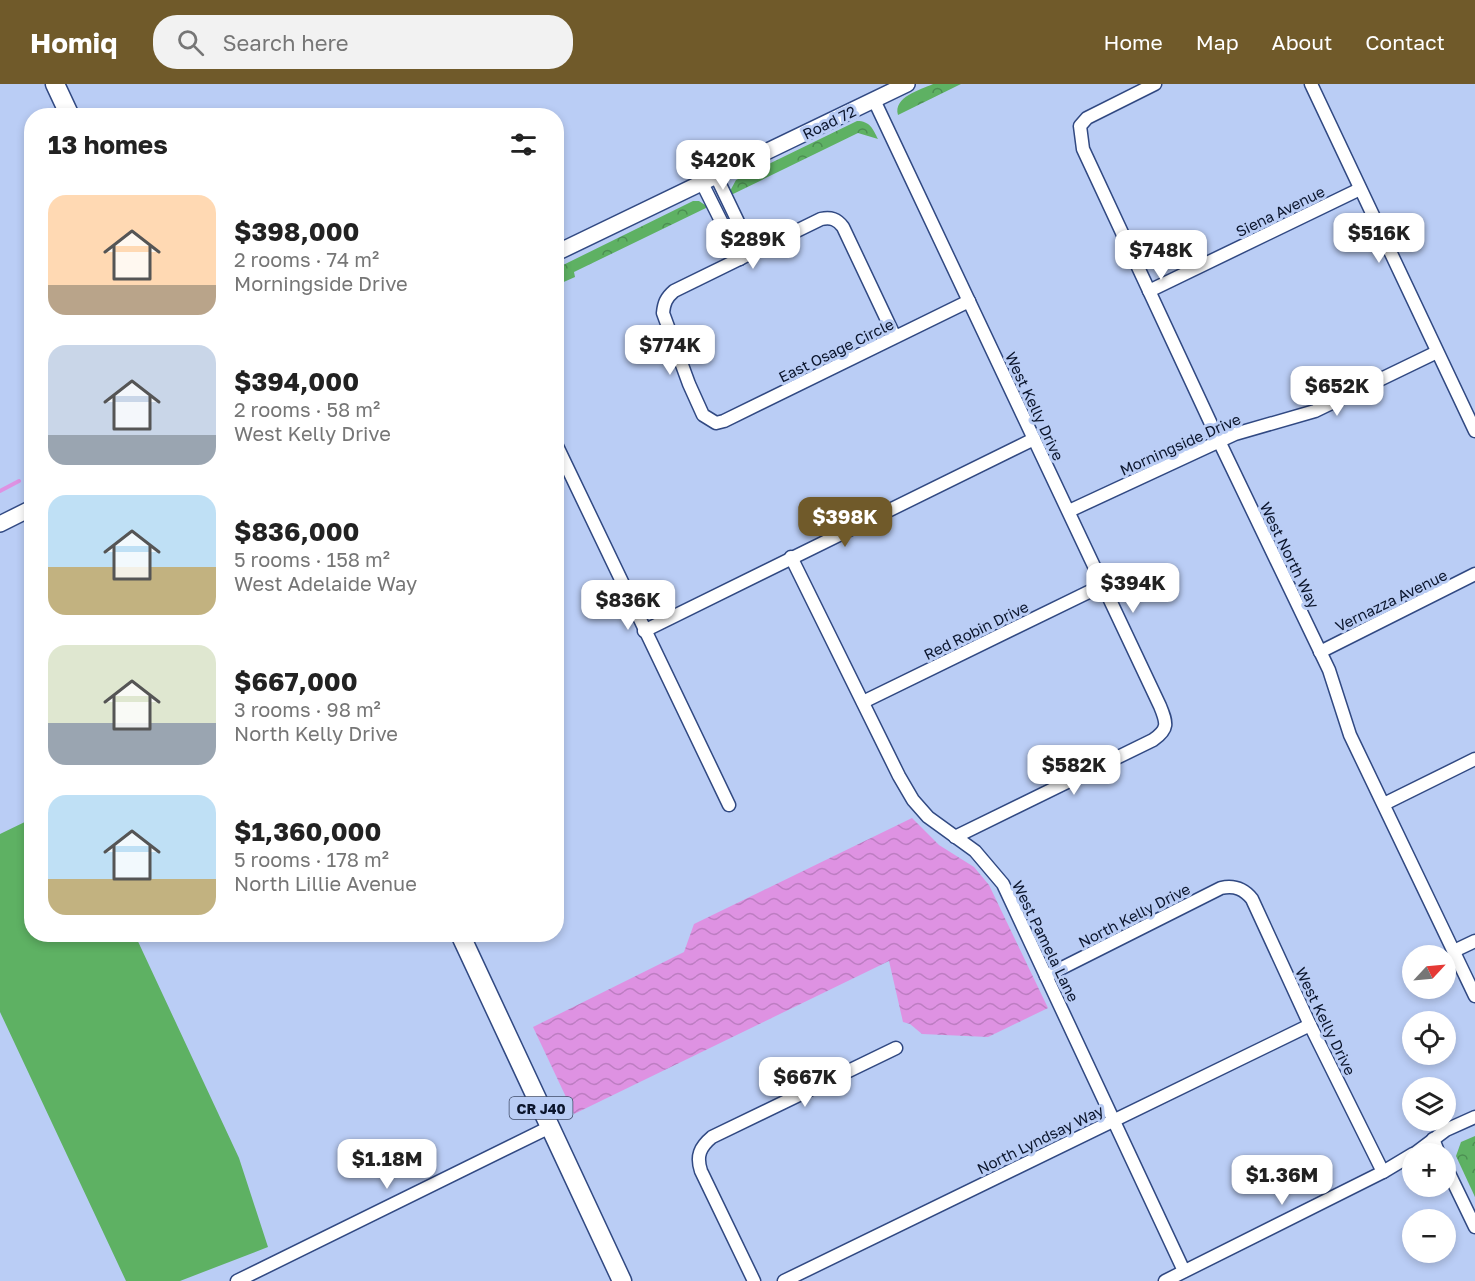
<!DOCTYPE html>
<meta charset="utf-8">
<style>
:root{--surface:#fff;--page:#f2f2f2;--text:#222;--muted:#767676;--accent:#705a2a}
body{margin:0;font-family:"Golos Text",sans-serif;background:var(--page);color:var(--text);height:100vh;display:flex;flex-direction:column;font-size:22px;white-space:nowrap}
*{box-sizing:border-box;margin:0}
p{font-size:20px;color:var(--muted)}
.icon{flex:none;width:33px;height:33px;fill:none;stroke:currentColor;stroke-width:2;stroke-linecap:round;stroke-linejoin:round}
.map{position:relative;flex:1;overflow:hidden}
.drawer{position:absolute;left:24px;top:24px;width:540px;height:834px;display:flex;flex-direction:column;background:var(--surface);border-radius:24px;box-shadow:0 3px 9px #0003}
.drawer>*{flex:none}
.needle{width:39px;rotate:64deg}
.fabs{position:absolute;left:1402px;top:861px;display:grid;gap:12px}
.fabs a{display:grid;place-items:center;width:54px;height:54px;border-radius:50%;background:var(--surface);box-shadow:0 3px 9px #0003;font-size:30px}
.price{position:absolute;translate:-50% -51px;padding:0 14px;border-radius:12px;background:#fff;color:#222;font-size:20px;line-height:39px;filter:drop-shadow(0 2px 3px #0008)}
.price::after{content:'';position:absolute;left:50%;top:36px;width:18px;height:14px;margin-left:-9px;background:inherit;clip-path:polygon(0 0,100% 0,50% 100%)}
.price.current{background:var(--accent);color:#fff}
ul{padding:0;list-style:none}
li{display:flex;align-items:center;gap:18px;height:150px;padding:0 24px}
li span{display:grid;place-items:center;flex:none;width:168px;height:120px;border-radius:18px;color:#555}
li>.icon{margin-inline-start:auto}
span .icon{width:72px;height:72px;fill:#fffc;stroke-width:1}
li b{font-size:26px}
h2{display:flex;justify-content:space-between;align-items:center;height:72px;padding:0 24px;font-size:26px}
header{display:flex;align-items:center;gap:36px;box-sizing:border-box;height:84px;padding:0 30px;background:var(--accent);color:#fff}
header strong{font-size:28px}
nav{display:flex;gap:33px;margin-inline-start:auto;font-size:21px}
.search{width:420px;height:54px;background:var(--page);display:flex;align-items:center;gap:15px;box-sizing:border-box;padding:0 21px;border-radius:24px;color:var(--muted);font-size:22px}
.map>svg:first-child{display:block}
.green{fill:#5eb163}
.park{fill:url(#park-crowns)}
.water{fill:url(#water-waves)}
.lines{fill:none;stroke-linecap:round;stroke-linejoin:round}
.stream{stroke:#de92e2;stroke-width:4}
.minor-casing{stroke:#314982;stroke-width:15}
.tertiary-casing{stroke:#314982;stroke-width:18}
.primary-casing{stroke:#314982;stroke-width:21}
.minor{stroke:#fff;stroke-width:12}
.tertiary{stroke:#fff;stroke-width:15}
.primary{stroke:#fff;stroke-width:18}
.labels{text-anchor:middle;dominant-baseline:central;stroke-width:6;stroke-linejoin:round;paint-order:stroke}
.shield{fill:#bacdf5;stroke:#404c68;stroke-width:1.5}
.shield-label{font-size:14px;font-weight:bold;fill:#0b152c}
.street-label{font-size:15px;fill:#0b152c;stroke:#bacdf5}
</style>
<header>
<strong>Homiq</strong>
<div class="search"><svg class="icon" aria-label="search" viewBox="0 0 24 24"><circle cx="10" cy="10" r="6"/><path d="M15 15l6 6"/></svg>Search here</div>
<nav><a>Home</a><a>Map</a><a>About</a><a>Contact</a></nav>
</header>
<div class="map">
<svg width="1475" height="1197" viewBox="0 0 1475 1197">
<defs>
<pattern id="park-crowns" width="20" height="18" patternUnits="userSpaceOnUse" patternTransform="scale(1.5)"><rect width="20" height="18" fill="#5eb163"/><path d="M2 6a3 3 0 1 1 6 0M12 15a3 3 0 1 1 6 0" fill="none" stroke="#4c8f52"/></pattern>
<pattern id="water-waves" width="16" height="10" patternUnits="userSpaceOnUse" patternTransform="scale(1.5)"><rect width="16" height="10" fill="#de92e2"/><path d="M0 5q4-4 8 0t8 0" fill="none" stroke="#bd7dc2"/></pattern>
</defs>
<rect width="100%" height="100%" fill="#bacdf5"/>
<polygon class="green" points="31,735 32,850 135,851 239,1074 268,1163 180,1197 126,1197 0,928 0,750"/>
<g class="park">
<path d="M933 0H961L898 31C893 13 920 6 933 0Z"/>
<path d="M857 37C870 37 873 45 878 55L858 49 731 111 730 107 736 96Z"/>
<polygon points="693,117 699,117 708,123 574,188 575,193 557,201 557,184"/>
<polygon points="1475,1052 1475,1113 1456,1072 1461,1058"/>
</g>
<polygon class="water" points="912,734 939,761 974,783 989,801 1048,924 988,953 922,950 910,940 903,938 889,877 574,1030 533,943 684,868 694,840"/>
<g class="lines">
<polyline class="stream" points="0,407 19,397"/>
<g class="minor-casing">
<g id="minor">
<polyline points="1155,0 1087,34 1080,42 1083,65 1219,357 1329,586 1350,651 1475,912"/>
<polyline points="1311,0 1475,347"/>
<path d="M874 16 1160 622C1167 639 1169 645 1153 656L955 753"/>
<polyline points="716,92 753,169"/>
<polyline points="702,99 740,175"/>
<polyline points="1149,207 1360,105"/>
<path d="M895 253 843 143C837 135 831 133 821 135L674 207C666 214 664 219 663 229L689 300 703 331 716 339 724 337 969 217"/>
<polyline points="556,360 729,721"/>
<polyline points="1069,427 1235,350 1315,327 1437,268"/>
<polyline points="791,473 899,692 913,716 928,733 975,767 1003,800 1184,1187"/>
<polyline points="644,547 1034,355"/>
<polyline points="1320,568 1475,490"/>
<polyline points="863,618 1103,501"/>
<polyline points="1384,720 1475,675"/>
<polyline points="1454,867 1475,857"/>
<path d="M1046 892 1221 804C1235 801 1244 805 1252 815L1310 941 1383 1088"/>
<polyline points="1433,1055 1439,1070"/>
<polyline points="1414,1070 1446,1046 1475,1033"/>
<polyline points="1446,1083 1475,1143"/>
<polyline points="237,1197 550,1043"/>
<path d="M754 1197 701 1087C696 1072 700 1063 712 1053L896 964"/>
<polyline points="784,1197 1310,941"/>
<polyline points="1165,1197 1383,1088 1413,1070"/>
</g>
</g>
<g class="tertiary-casing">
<g id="tertiary">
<polyline points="556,169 907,0"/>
<polyline points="0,440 32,424"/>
</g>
</g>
<g class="primary-casing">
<g id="primary">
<polyline points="55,0 70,32"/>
<polyline points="460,850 622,1197"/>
</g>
</g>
<use href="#minor" class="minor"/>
<use href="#tertiary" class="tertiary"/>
<use href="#primary" class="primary"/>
</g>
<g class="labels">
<rect class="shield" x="509.5" y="1013" width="63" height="22" rx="4.5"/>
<g class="shield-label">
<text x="541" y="1024">CR J40</text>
</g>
<g class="street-label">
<text transform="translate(829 38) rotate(-26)">Road 72</text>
<text transform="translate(1280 127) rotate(-26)">Siena Avenue</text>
<text transform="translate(836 266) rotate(-26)">East Osage Circle</text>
<text transform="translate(1035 322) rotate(65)">West Kelly Drive</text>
<text transform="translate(1180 360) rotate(-24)">Morningside Drive</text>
<text transform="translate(1290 471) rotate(64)">West North Way</text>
<text transform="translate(1391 516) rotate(-26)">Vernazza Avenue</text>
<text transform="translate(976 546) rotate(-26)">Red Robin Drive</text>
<text transform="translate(1134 831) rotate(-27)">North Kelly Drive</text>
<text transform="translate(1046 857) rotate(64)">West Pamela Lane</text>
<text transform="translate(1326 937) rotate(64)">West Kelly Drive</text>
<text transform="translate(1040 1055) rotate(-26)">North Lyndsay Way</text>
</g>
</g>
</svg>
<div class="fabs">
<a><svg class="needle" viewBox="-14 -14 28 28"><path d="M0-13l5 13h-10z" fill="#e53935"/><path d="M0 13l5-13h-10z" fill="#767676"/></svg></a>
<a><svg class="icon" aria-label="locate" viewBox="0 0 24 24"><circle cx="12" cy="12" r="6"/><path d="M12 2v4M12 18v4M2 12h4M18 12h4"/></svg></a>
<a><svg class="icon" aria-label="layers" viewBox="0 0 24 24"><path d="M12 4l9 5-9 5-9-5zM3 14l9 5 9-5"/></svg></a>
<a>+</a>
<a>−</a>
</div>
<b class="price" style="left:723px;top:107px">$420K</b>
<b class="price" style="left:1379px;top:180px">$516K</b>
<b class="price" style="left:753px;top:186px">$289K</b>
<b class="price" style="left:1161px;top:197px">$748K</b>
<b class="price" style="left:670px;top:292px">$774K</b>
<b class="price" style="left:1337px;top:333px">$652K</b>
<b class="price current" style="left:845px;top:464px">$398K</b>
<b class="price" style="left:1133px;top:530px">$394K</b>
<b class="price" style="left:628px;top:547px">$836K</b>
<b class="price" style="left:1074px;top:712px">$582K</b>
<b class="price" style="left:805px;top:1024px">$667K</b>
<b class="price" style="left:387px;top:1106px">$1.18M</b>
<b class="price" style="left:1282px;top:1122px">$1.36M</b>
<section class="drawer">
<h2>13 homes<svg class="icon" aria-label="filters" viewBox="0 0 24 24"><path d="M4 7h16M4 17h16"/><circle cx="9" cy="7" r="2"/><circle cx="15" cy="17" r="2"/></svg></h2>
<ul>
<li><span style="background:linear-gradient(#ffd9b3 75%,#b9a48a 0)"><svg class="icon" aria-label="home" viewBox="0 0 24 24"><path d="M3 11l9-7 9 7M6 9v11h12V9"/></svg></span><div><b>$398,000</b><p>2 rooms · 74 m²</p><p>Morningside Drive</p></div></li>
<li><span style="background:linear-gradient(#c9d6e8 75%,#9aa5b1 0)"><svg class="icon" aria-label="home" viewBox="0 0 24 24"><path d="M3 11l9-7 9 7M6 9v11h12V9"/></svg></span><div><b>$394,000</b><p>2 rooms · 58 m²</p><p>West Kelly Drive</p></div></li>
<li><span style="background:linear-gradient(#bfe0f5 60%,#c2b280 0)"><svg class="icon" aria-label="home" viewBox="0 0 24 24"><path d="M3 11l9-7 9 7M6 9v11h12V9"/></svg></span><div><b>$836,000</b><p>5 rooms · 158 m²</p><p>West Adelaide Way</p></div></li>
<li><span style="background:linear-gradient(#dfe7d0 65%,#9aa5b1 0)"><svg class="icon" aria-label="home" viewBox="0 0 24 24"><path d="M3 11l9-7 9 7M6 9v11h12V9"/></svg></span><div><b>$667,000</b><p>3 rooms · 98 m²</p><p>North Kelly Drive</p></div></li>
<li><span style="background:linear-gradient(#bfe0f5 70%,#c2b280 0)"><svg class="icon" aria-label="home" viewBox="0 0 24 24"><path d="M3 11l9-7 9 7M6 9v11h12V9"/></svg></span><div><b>$1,360,000</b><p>5 rooms · 178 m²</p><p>North Lillie Avenue</p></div></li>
</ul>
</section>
</div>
